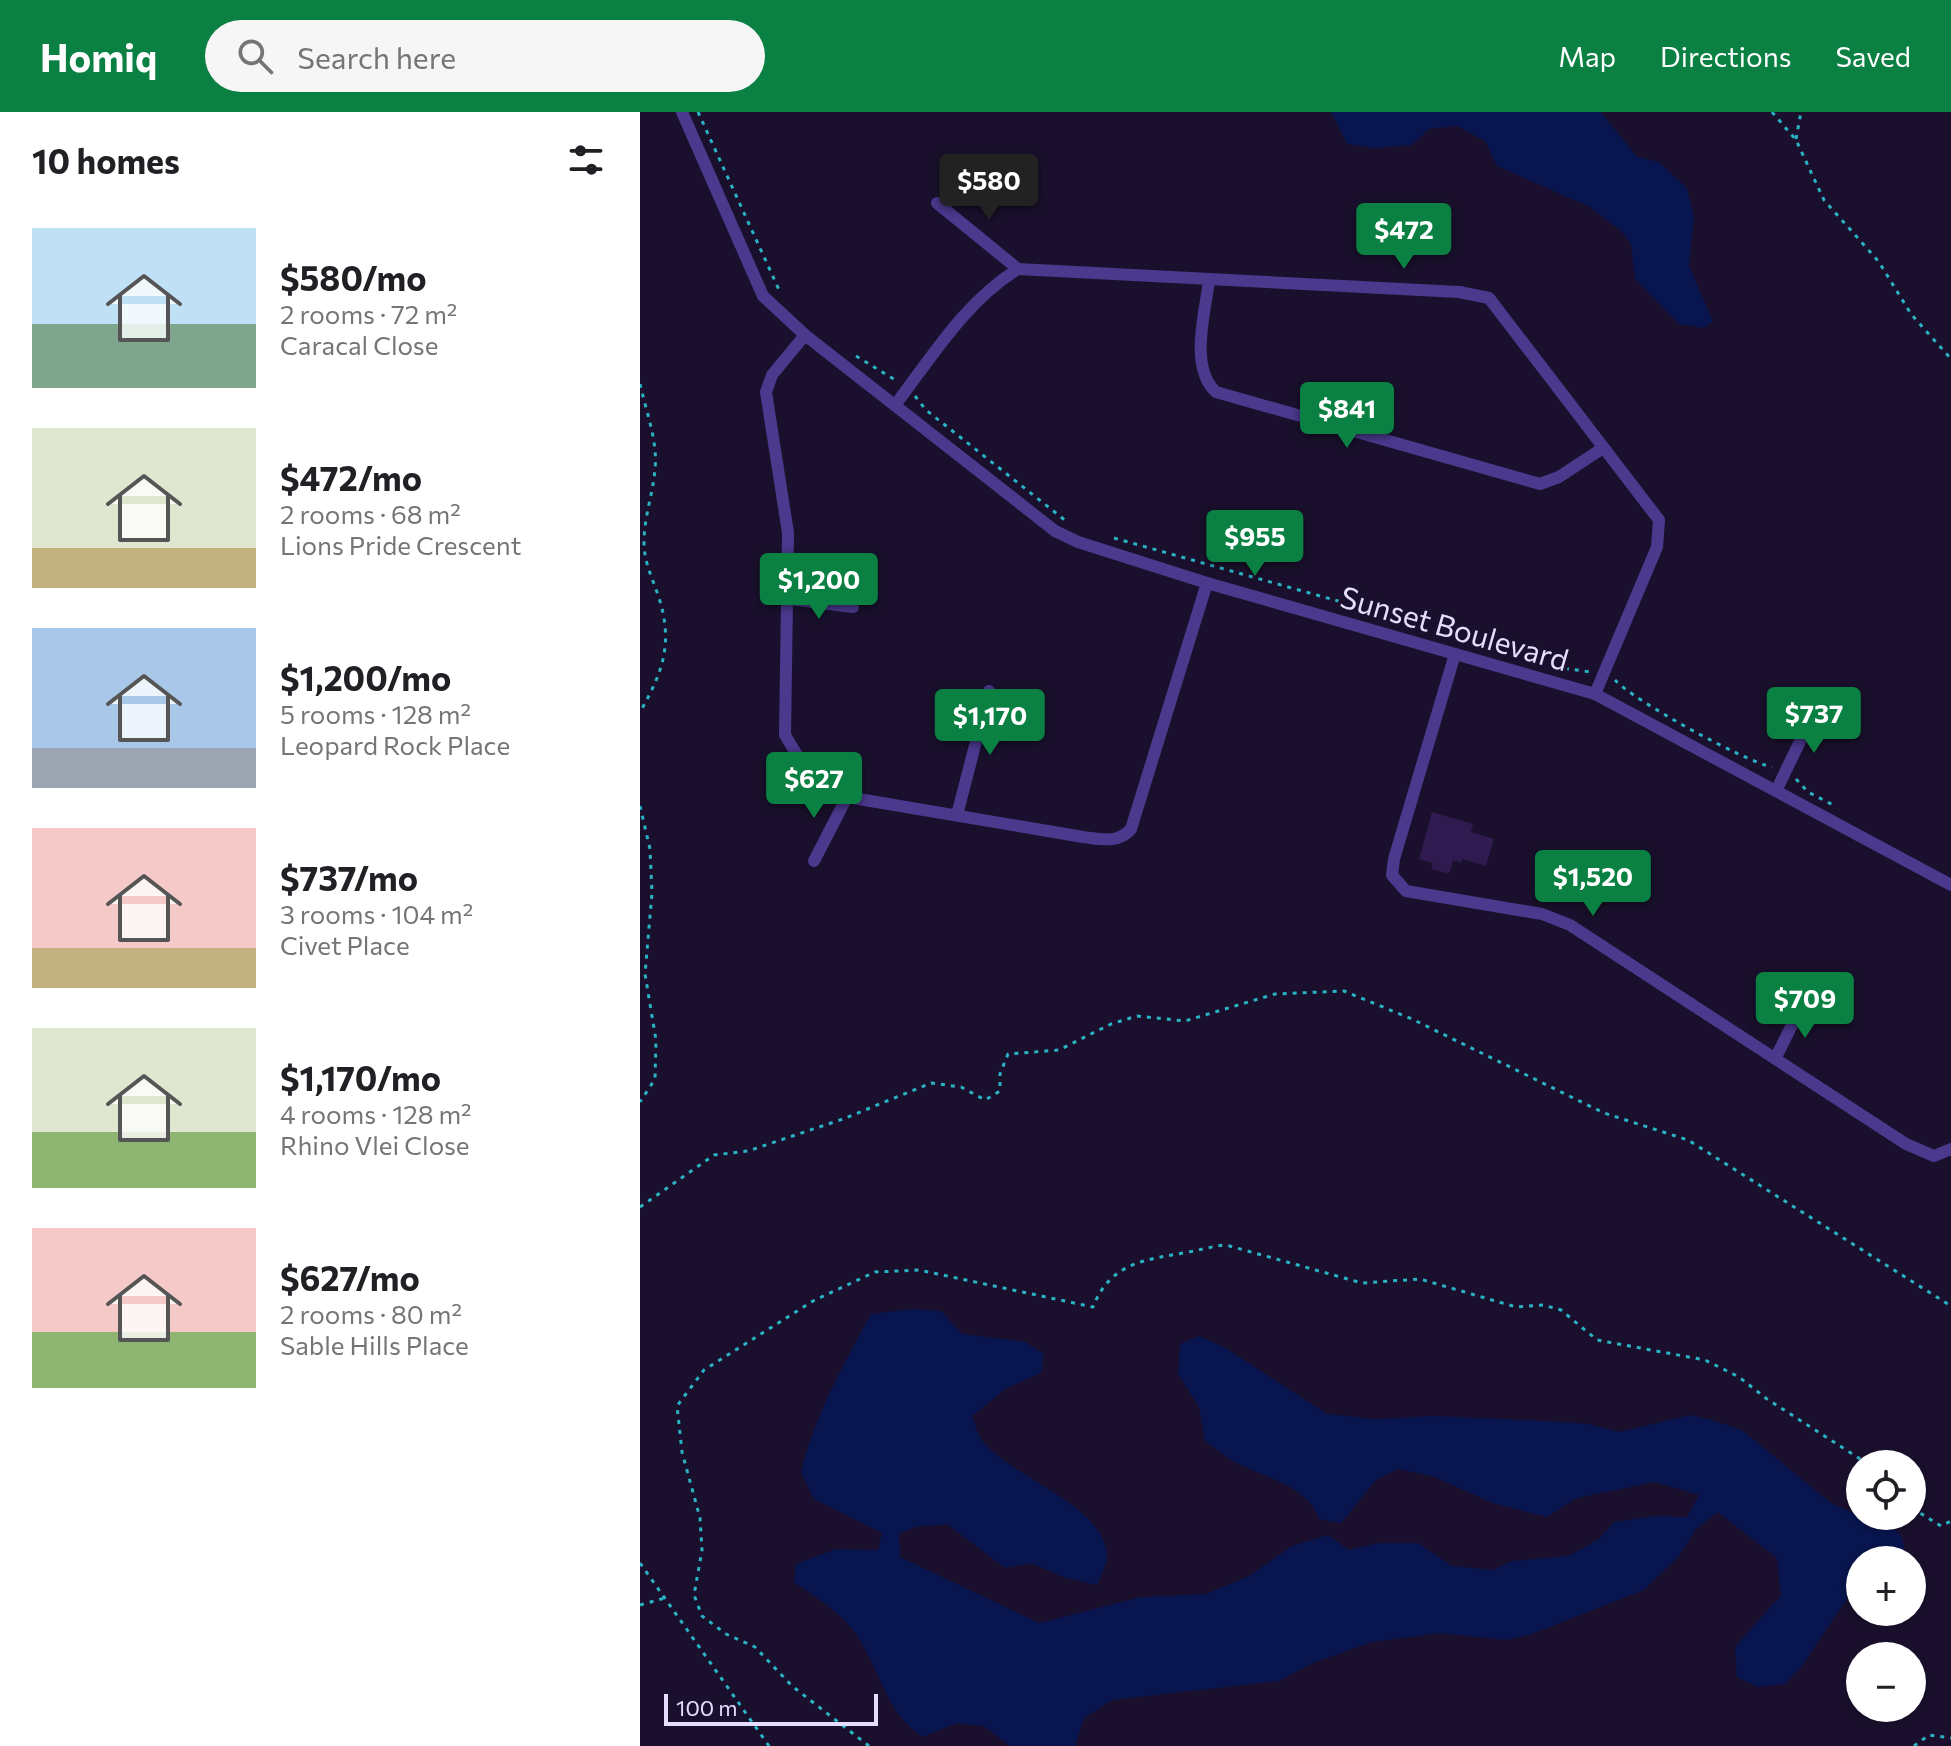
<!DOCTYPE html>
<meta charset="utf-8">
<style>
:root{--surface:#fff;--page:#f6f6f6;--text:#202124;--muted:#757577;--accent:#0b8043}
body{margin:0;font-family:Commissioner,sans-serif;background:var(--page);color:var(--text);height:100vh;display:flex;flex-direction:column;font-size:30px;white-space:nowrap}
*{box-sizing:border-box;margin:0}
p{font-size:26px;color:var(--muted)}
.icon{flex:none;width:44px;height:44px;fill:none;stroke:currentColor;stroke-width:2;stroke-linecap:round;stroke-linejoin:round}
.map{position:relative;flex:1;overflow:hidden}
.side{display:flex;flex-direction:column;background:var(--surface);width:640px}
.side>*{flex:none}
.tools{position:absolute;left:1206px;top:1338px;display:grid;gap:16px}
.tools a{display:grid;place-items:center;width:80px;height:80px;border-radius:50%;background:var(--surface);box-shadow:0 2px 6px #0004;font-size:40px}
.scale{position:absolute;left:24px;bottom:20px;width:214px;box-sizing:border-box;padding-left:8px;border:4px solid #e6dcff;border-top:0;font-size:22px;line-height:28px;white-space:nowrap;color:#e6dcff;-webkit-text-stroke:6px #1a102d;paint-order:stroke}
.price{position:absolute;translate:-50% -68px;padding:0 18px;border-radius:8px;background:var(--accent);color:#fff;font-size:26px;line-height:52px;filter:drop-shadow(0 2px 4px #0008)}
.price::after{content:'';position:absolute;left:50%;top:48px;width:24px;height:18px;margin-left:-12px;background:inherit;clip-path:polygon(0 0,100% 0,50% 100%)}
.price.current{background:#222;color:#fff}
ul{padding:0;list-style:none}
li{display:flex;align-items:center;gap:24px;height:200px;padding:0 32px}
li span{display:grid;place-items:center;flex:none;width:224px;height:160px;border-radius:0px;color:#555}
li>.icon{margin-inline-start:auto}
span .icon{width:96px;height:96px;fill:#fffc;stroke-width:1}
li b{font-size:34px}
h2{display:flex;justify-content:space-between;align-items:center;height:96px;padding:0 32px;font-size:34px}
header{display:flex;align-items:center;gap:48px;box-sizing:border-box;height:112px;padding:0 40px;background:var(--accent);color:#fff}
header strong{font-size:38px}
nav{display:flex;gap:44px;margin-inline-start:auto;font-size:28px}
.search{width:560px;height:72px;background:var(--page);display:flex;align-items:center;gap:20px;box-sizing:border-box;padding:0 28px;border-radius:44px;color:var(--muted);font-size:30px}
main{display:flex;flex:1;min-height:0}
.map>svg:first-child{display:block}
.water{fill:#08154e}
.building{fill:#2f1b4f}
.lines{fill:none;stroke-linecap:round;stroke-linejoin:round}
.path{stroke:#2ab3c5;stroke-width:3;stroke-dasharray:4 6;stroke-linecap:butt}
.street{stroke:#4b398e;stroke-width:12}
.labels{text-anchor:middle;dominant-baseline:central;stroke-width:8;stroke-linejoin:round;paint-order:stroke}
.street-label{font-size:30px;fill:#e6dcff;stroke:#1a102d}
</style>
<header>
<strong>Homiq</strong>
<div class="search"><svg class="icon" aria-label="search" viewBox="0 0 24 24"><circle cx="10" cy="10" r="6"/><path d="M15 15l6 6"/></svg>Search here</div>
<nav><a>Map</a><a>Directions</a><a>Saved</a></nav>
</header>
<main>
<section class="side">
<h2>10 homes<svg class="icon" aria-label="filters" viewBox="0 0 24 24"><path d="M4 7h16M4 17h16"/><circle cx="9" cy="7" r="2"/><circle cx="15" cy="17" r="2"/></svg></h2>
<ul>
<li><span style="background:linear-gradient(#bfe0f5 60%,#7fa58c 0)"><svg class="icon" aria-label="home" viewBox="0 0 24 24"><path d="M3 11l9-7 9 7M6 9v11h12V9"/></svg></span><div><b>$580/mo</b><p>2 rooms · 72 m²</p><p>Caracal Close</p></div></li>
<li><span style="background:linear-gradient(#dfe7d0 75%,#c2b280 0)"><svg class="icon" aria-label="home" viewBox="0 0 24 24"><path d="M3 11l9-7 9 7M6 9v11h12V9"/></svg></span><div><b>$472/mo</b><p>2 rooms · 68 m²</p><p>Lions Pride Crescent</p></div></li>
<li><span style="background:linear-gradient(#a9c7e8 75%,#9aa5b1 0)"><svg class="icon" aria-label="home" viewBox="0 0 24 24"><path d="M3 11l9-7 9 7M6 9v11h12V9"/></svg></span><div><b>$1,200/mo</b><p>5 rooms · 128 m²</p><p>Leopard Rock Place</p></div></li>
<li><span style="background:linear-gradient(#f6c9c9 75%,#c2b280 0)"><svg class="icon" aria-label="home" viewBox="0 0 24 24"><path d="M3 11l9-7 9 7M6 9v11h12V9"/></svg></span><div><b>$737/mo</b><p>3 rooms · 104 m²</p><p>Civet Place</p></div></li>
<li><span style="background:linear-gradient(#dfe7d0 65%,#8fb573 0)"><svg class="icon" aria-label="home" viewBox="0 0 24 24"><path d="M3 11l9-7 9 7M6 9v11h12V9"/></svg></span><div><b>$1,170/mo</b><p>4 rooms · 128 m²</p><p>Rhino Vlei Close</p></div></li>
<li><span style="background:linear-gradient(#f6c9c9 65%,#8fb573 0)"><svg class="icon" aria-label="home" viewBox="0 0 24 24"><path d="M3 11l9-7 9 7M6 9v11h12V9"/></svg></span><div><b>$627/mo</b><p>2 rooms · 80 m²</p><p>Sable Hills Place</p></div></li>
</ul>
</section>
<div class="map">
<svg width="1311" height="1634" viewBox="0 0 1311 1634">
<rect width="100%" height="100%" fill="#1a102d"/>
<g class="water">
<polygon points="691,0 961,0 997,45 1019,50 1047,76 1054,106 1049,154 1073,209 1064,216 1039,212 995,167 991,132 981,119 950,95 857,54 845,29 817,14 789,17 772,33 735,36 707,32"/>
<path d="M272 1197 301 1199 322 1222 385 1230 404 1242 401 1261 367 1276 332 1304C335 1311 337 1321 341 1327 368 1365 464 1392 467 1443 467 1452 461 1464 457 1473L425 1466 391 1451 365 1456 307 1412 275 1415 259 1422 260 1445 399 1511 501 1485 566 1482 609 1464 652 1434 688 1423 709 1438 739 1431H778L812 1454 853 1458 872 1449 928 1444 959 1427 974 1410 1015 1404 1047 1405 1059 1383 1015 1370 937 1386 907 1405 852 1391 795 1365 758 1357 736 1368 701 1411 679 1407C668 1372 620 1365 591 1348 582 1342 574 1335 565 1329L559 1295 538 1262 540 1232 559 1224 584 1235 687 1302 735 1307 793 1304 906 1309 948 1312 979 1320 1051 1303 1075 1309 1102 1318 1191 1391 1220 1404 1247 1411 1261 1423 1265 1439C1249 1441 1237 1448 1220 1448V1467L1162 1554 1145 1572 1117 1575 1097 1565 1095 1535 1141 1483 1137 1446 1078 1400 1056 1417 1039 1444 1004 1478 889 1523 866 1528 800 1521 732 1530 673 1551 639 1569 472 1588 444 1606 435 1634H370L344 1614 317 1611 282 1625C243 1596 243 1564 219 1527 203 1501 178 1487 154 1470L156 1452 196 1437 238 1438 242 1421 174 1387 161 1360C175 1303 203 1253 231 1202Z"/>
</g>
<polygon class="building" points="792,700 833,712 831,720 854,727 846,754 822,747 821,751 813,748 810,760 806,761 791,757 793,751 779,747"/>
<g class="lines">
<g class="path">
<polyline points="58,0 140,180"/>
<polyline points="1132,0 1156,28 1184,88 1239,150 1271,202 1311,247"/>
<polyline points="1156,27 1161,0"/>
<polyline points="216,244 257,269"/>
<path d="M0 272C6 299 18 330 15 357 13 382 4 405 4 430 4 450 12 465 18 483 34 530 23 560 0 600"/>
<polyline points="275,284 286,298 426,409"/>
<polyline points="474,426 705,491 789,519"/>
<polyline points="915,555 951,560"/>
<path d="M975 568C994 589 1104 649 1132 655"/>
<polyline points="1156,667 1168,680 1195,694"/>
<polyline points="0,694 10,737 12,781 5,862 16,928 15,967 0,990"/>
<polyline points="0,1095 74,1043 108,1039 203,1007 291,971 321,975 345,988 360,979 360,962 368,942 419,938 471,912 497,904 545,909 635,882 704,879 772,907 964,1001 1048,1028 1311,1194"/>
<polyline points="1272,1396 1301,1414 1311,1409"/>
<polyline points="0,1451 129,1634"/>
<polyline points="0,1493 25,1486"/>
<path d="M229 1634 152 1574 115 1535 86 1522 62 1504 54 1483 62 1438 60 1406 42 1340 37 1294 64 1258 173 1189 235 1160 279 1158 453 1195C471 1149 507 1148 548 1140 561 1138 572 1134 586 1133L722 1171 780 1167 876 1195 903 1193 921 1198 957 1228 1065 1248 1099 1265 1127 1287 1228 1352"/>
<polyline points="1274,1634 1289,1623 1311,1626"/>
</g>
<g class="street">
<polyline points="42,0 123,184 165,223 415,419 438,430 567,471 955,582 1311,773"/>
<polyline points="297,91 378,157"/>
<path d="M569 169C565 201 549 255 576 280L900 372 919 365 963 336"/>
<path d="M165 223 132 263 126 280 148 421 145 623 157 643 207 685 443 725C461 727 478 732 491 717L567 471"/>
<path d="M256 292C293 243 326 189 378 157L819 180 849 186 1019 408 1017 435 955 582"/>
<polyline points="149,487 213,495"/>
<polyline points="815,542 754,747 752,763 766,779 902,802 930,813 1266,1032 1294,1044 1311,1037"/>
<polyline points="1136,679 1179,590"/>
<polyline points="317,703 349,579"/>
<polyline points="174,749 207,685"/>
<polyline points="1136,945 1161,895"/>
</g>
</g>
<g class="labels">
<g class="street-label">
<text transform="translate(815 515) rotate(16)">Sunset Boulevard</text>
</g>
</g>
</svg>
<div class="tools">
<a><svg class="icon" aria-label="locate" viewBox="0 0 24 24"><circle cx="12" cy="12" r="6"/><path d="M12 2v4M12 18v4M2 12h4M18 12h4"/></svg></a>
<a>+</a>
<a>−</a>
</div>
<div class="scale">100 m</div>
<b class="price current" style="left:349px;top:110px">$580</b>
<b class="price" style="left:764px;top:159px">$472</b>
<b class="price" style="left:707px;top:338px">$841</b>
<b class="price" style="left:615px;top:466px">$955</b>
<b class="price" style="left:179px;top:509px">$1,200</b>
<b class="price" style="left:1174px;top:643px">$737</b>
<b class="price" style="left:350px;top:645px">$1,170</b>
<b class="price" style="left:174px;top:708px">$627</b>
<b class="price" style="left:953px;top:806px">$1,520</b>
<b class="price" style="left:1165px;top:928px">$709</b>
</div>
</main>
